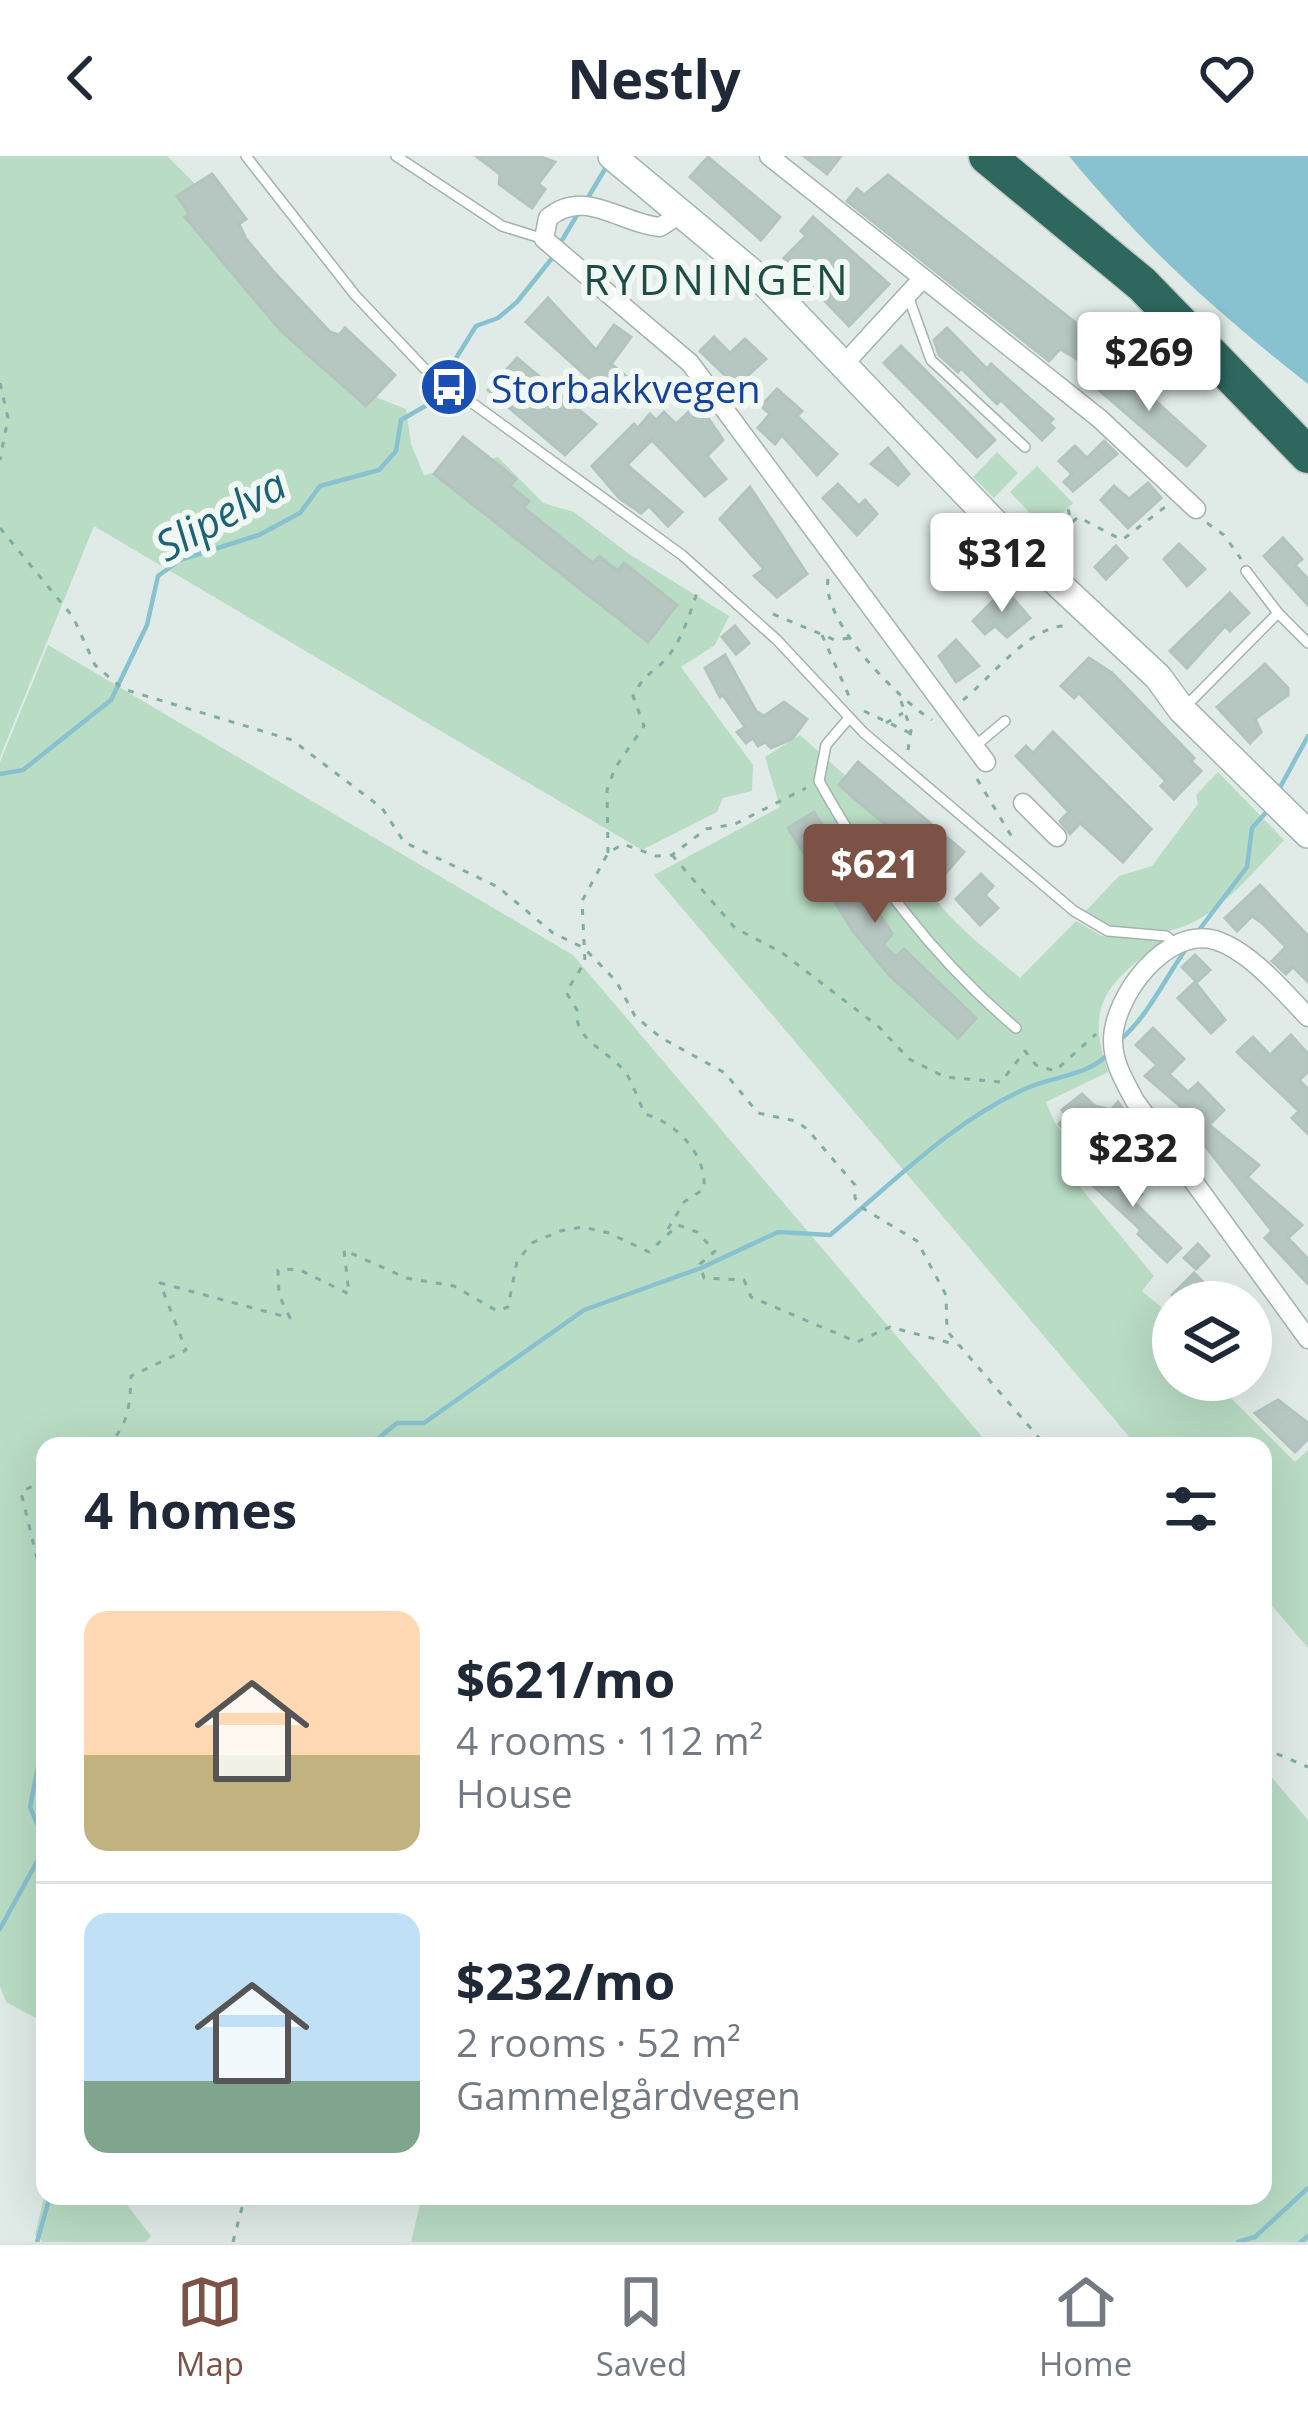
<!DOCTYPE html>
<meta charset="utf-8">
<style>
:root{--surface:#fff;--page:#f2f2f3;--text:#1f2937;--muted:#747a83;--line:#e0e1e3;--accent:#7d5246}
body{margin:0;font-family:"Open Sans",sans-serif;background:var(--page);color:var(--text);height:100vh;display:flex;flex-direction:column;font-size:45px;white-space:nowrap}
*{box-sizing:border-box;margin:0}
p{font-size:39px;color:var(--muted)}
.icon{flex:none;width:66px;height:66px;fill:none;stroke:currentColor;stroke-width:2;stroke-linecap:round;stroke-linejoin:round}
.map{position:relative;flex:1;overflow:hidden}
.details{position:absolute;left:36px;top:1281px;width:1236px;height:768px;display:flex;flex-direction:column;background:var(--surface);border-radius:24px;box-shadow:0 12px 48px #0002}
.details>*{flex:none}
.fabs{position:absolute;left:1152px;top:1125px;display:grid;gap:24px}
.fabs a{display:grid;place-items:center;width:120px;height:120px;border-radius:50%;background:var(--surface);box-shadow:0 12px 48px #0002;font-size:60px}
.price{position:absolute;translate:-50% -102px;padding:0 27px;border-radius:12px;background:#fff;color:#222;font-size:39px;line-height:78px;filter:drop-shadow(0 3px 6px #0008)}
.price::after{content:'';position:absolute;left:50%;top:72px;width:36px;height:27px;margin-left:-18px;background:inherit;clip-path:polygon(0 0,100% 0,50% 100%)}
.price.current{background:var(--accent);color:#fff}
ul{padding:0;list-style:none}
li{display:flex;align-items:center;gap:36px;height:300px;padding:0 48px}
li+li{border-top:3px solid var(--line)}
li span{display:grid;place-items:center;flex:none;width:336px;height:240px;border-radius:24px;color:#555}
li>.icon{margin-inline-start:auto}
span .icon{width:144px;height:144px;fill:#fffc;stroke-width:1}
li b{font-size:51px}
h2{display:flex;justify-content:space-between;align-items:center;height:144px;padding:0 48px;font-size:51px}
header{display:flex;justify-content:space-between;align-items:center;height:156px;padding:0 48px;background:var(--surface);font-size:54px;font-weight:700}
.tabs{display:flex;justify-content:space-around;align-items:center;height:168px;border-top:3px solid var(--line);background:var(--surface);font-size:33px;color:var(--muted)}
.tabs a{display:grid;justify-items:center;gap:6px}
.tabs .current{color:var(--accent)}
.map>svg:first-child{display:block}
.green{fill:#b9dcc4}
.water{fill:#88c1d0}
.lines{fill:none;stroke-linecap:round;stroke-linejoin:round}
.stream{stroke:#88c1d0;stroke-width:4.5}
.building{fill:#b6c6c0;stroke:#b3c4be;stroke-width:3}
.lane-casing{stroke:#a3b3ae;stroke-width:12}
.street-casing{stroke:#a3b3ae;stroke-width:21}
.secondary-casing{stroke:#9fb7af;stroke-width:30}
.highway-casing{stroke:#c1c8c6;stroke-width:39}
.path{stroke:#81aea2;stroke-width:3;stroke-dasharray:6 9;stroke-linecap:butt}
.lane{stroke:#fff;stroke-width:9}
.street{stroke:#fff;stroke-width:18}
.secondary{stroke:#fff;stroke-width:27}
.highway{stroke:#2d675e;stroke-width:36}
.labels{text-anchor:middle;dominant-baseline:central;stroke-width:12;stroke-linejoin:round;paint-order:stroke}
.transit-label{font-size:39px;fill:#164399;stroke:#f1f8f4;text-anchor:start}
.neighbourhood-label{font-size:42px;letter-spacing:3px;fill:#1d4d44;stroke:#f1f8f4}
.water-label{font-size:42px;font-style:italic;fill:#1c6376;stroke:#f1f8f4}
</style>
<header><svg class="icon" aria-label="back" viewBox="0 0 24 24"><path d="M15 5l-7 7 7 7"/></svg>Nestly<svg class="icon" aria-label="heart" viewBox="0 0 24 24"><path d="M12 20l-8-8c-3-5 5-10 8-4 3-6 11-1 8 4z"/></svg></header>
<div class="map">
<svg width="1308" height="2086" viewBox="0 0 1308 2086">
<rect width="100%" height="100%" fill="#e0ebe7"/>
<g class="green">
<polygon points="0,0 167,0 222,54 269,145 378,242 406,253 411,288 424,319 498,301 543,347 574,356 629,398 729,460 715,489 681,511 753,609 752,635 723,642 717,656 642,694 94,370 0,601"/>
<polygon points="997,296 1018,317 994,342 973,321"/>
<polygon points="1037,310 1073,347 1046,374 1010,336"/>
<polygon points="48,489 573,799 990,1290 45,1290 45,1867 6,1846 0,1830 0,606"/>
<path d="M800 579 861 634 918 662C901 737 970 777 1020 822L1076 765 1102 780 1163 785C1108 827 1084 847 1108 916L1046 946 1055 967 1092 1015 1080 1031 1154 1120 1142 1135 1173 1161V1224H1233L1225 1236 1295 1306 1308 1294V1492L1263 1439V1290H1137L654 719 780 651 765 601Z"/>
<path d="M1218 616 1284 684C1223 748 1181 809 1084 757L1119 720 1152 710 1198 648 1196 639Z"/>
<polygon points="1263,1611 1308,1664 1308,2086 411,2086 422,2040 1263,2040"/>
<polygon points="45,2037 120,2040 151,2080 146,2086 43,2086 35,2079"/>
</g>
<path class="water" d="M1069 0H1308V228C1215 155 1144 91 1069 0Z"/>
<g class="lines">
<g class="stream">
<polyline points="586,45 608,8"/>
<polyline points="558,91 580,54"/>
<polyline points="0,618 23,614 111,544 147,469 158,420 180,404 259,379 300,357 320,330 379,314 396,295 401,264 427,249 476,170 498,162 517,146 553,101"/>
<polyline points="1277,637 1308,580"/>
<polyline points="1196,778 1247,711 1252,672 1270,652"/>
<path d="M1121 883C1148 860 1164 824 1186 793"/>
<path d="M369 1290 397 1267H424L584 1154 701 1112 778 1076 830 1079C891 1029 952 965 1025 933 1052 920 1090 920 1110 896"/>
<polyline points="45,1575 30,1651 45,1687"/>
<polyline points="0,1773 45,1691"/>
<polyline points="37,2086 50,2040"/>
<polyline points="1238,2086 1255,2081 1308,2032"/>
<polyline points="1301,2086 1308,2080"/>
</g>
</g>
<g class="building">
<polygon points="476,0 538,0 555,6 538,28 545,33 532,52 499,28 500,18"/>
<polygon points="804,0 841,0 827,18"/>
<polygon points="708,1 780,61 761,84 690,21"/>
<polygon points="212,18 246,63 239,68 246,83 272,114 330,176 339,179 345,172 395,219 366,250 281,175 185,61 189,58 177,40"/>
<polygon points="888,19 1095,182 1077,203 1060,193 1049,205 847,45 857,33 864,39"/>
<polygon points="813,61 889,128 849,170 784,102 806,80 801,75"/>
<polygon points="709,117 720,126 709,141 698,133"/>
<polygon points="548,142 596,194 614,169 631,181 611,208 628,222 611,242 526,166"/>
<polygon points="947,172 987,213 991,208 1053,263 1049,267 1054,272 1042,284 1001,244 997,248 961,212 958,216 939,199 934,184"/>
<polygon points="714,181 730,197 745,183 766,203 736,230 700,195"/>
<polygon points="901,190 995,284 977,301 884,207"/>
<polygon points="517,202 596,268 565,299 488,234"/>
<polygon points="1113,206 1205,290 1187,310 1099,234 1094,226"/>
<polygon points="777,233 802,255 797,260 837,298 817,319 782,279 775,288 758,272 770,258 761,250"/>
<polygon points="698,247 723,284 707,300 726,323 705,340 652,284 627,309 682,356 668,370 649,350 641,357 619,342 592,310 634,268 638,272 650,258 656,264 664,256 676,268"/>
<polygon points="463,281 516,323 510,330 529,345 524,352 593,407 599,400 618,415 624,407 677,449 648,486 434,318"/>
<polygon points="1104,285 1117,298 1073,335 1064,326 1072,318 1059,305 1075,290 1087,302"/>
<polygon points="888,292 909,318 898,329 871,308"/>
<polygon points="1148,327 1161,342 1128,372 1101,344 1114,330 1129,343"/>
<polygon points="838,328 859,350 865,344 877,358 857,379 823,342"/>
<polygon points="750,331 807,418 777,441 754,420 764,413 720,363"/>
<polygon points="1283,382 1302,403 1295,409 1308,423 1308,449 1264,400"/>
<polygon points="1179,388 1205,413 1187,430 1164,403"/>
<polygon points="1116,390 1127,402 1106,423 1095,411"/>
<polygon points="1005,433 1030,462 1007,481 995,470 985,478 973,465"/>
<polygon points="1230,437 1249,457 1230,475 1225,470 1187,512 1170,495"/>
<polygon points="735,470 749,487 736,498 722,481"/>
<polygon points="956,484 979,510 956,526 939,500"/>
<polygon points="725,499 756,555 764,560 784,546 807,563 792,583 771,592 765,586 758,590 753,582 746,587 737,576 745,571 723,539 720,541 705,512"/>
<polygon points="1089,502 1112,517 1194,602 1191,605 1201,615 1174,643 1161,630 1166,625 1079,537 1074,542 1061,530"/>
<polygon points="1265,508 1288,532 1288,539 1255,563 1261,576 1250,587 1217,551"/>
<polygon points="1053,576 1151,673 1123,706 1080,667 1070,678 1060,665 1069,656 1016,600 1026,590 1033,597"/>
<polygon points="858,606 964,696 944,719 839,629"/>
<polygon points="814,656 892,778 883,789 896,801 904,793 976,862 958,882 889,819 853,775 788,672"/>
<polygon points="981,718 993,730 985,739 998,752 980,769 956,743"/>
<polygon points="1260,729 1308,780 1308,826 1293,811 1286,818 1272,805 1286,791 1262,767 1252,760 1237,775 1225,762"/>
<polygon points="1195,799 1210,814 1197,826 1182,811"/>
<polygon points="1195,826 1225,864 1211,877 1178,842"/>
<polygon points="1153,872 1184,903 1169,918 1188,936 1198,927 1224,954 1209,969 1259,1009 1247,1021 1302,1069 1288,1082 1308,1103 1308,1128 1265,1082 1272,1075 1191,972 1194,962 1145,920 1157,909 1136,889"/>
<polygon points="1291,879 1308,898 1308,916 1299,924 1308,933 1308,978 1292,962 1299,955 1237,896 1253,881 1270,899"/>
<polygon points="1082,938 1095,950 1111,954 1118,946 1130,963 1121,972 1129,980 1119,990 1104,979 1085,994 1059,968 1067,960 1062,954"/>
<polygon points="1097,1009 1110,1022 1118,1013 1142,1038 1134,1046 1181,1092 1167,1106 1138,1078 1141,1074 1084,1021"/>
<polygon points="1198,1088 1209,1100 1196,1113 1184,1102"/>
<polygon points="1194,1117 1223,1146 1179,1146 1172,1139"/>
<polygon points="1278,1244 1308,1267 1308,1283 1295,1296 1255,1257"/>
</g>
<g class="lines">
<g class="lane-casing">
<g id="lane">
<polyline points="246,0 355,139 424,212 682,399 777,484 864,577 1074,755 1108,775 1166,780 1175,787"/>
<polyline points="396,0 502,70 544,83"/>
<polyline points="908,140 931,204 1025,291"/>
<polyline points="1246,415 1278,457"/>
<polyline points="1186,550 1278,457 1308,487"/>
<path d="M849 562 826 589 819 625C872 720 932 801 1016 872"/>
<polyline points="974,591 1005,565"/>
</g>
</g>
<g class="street-casing">
<g id="street">
<polyline points="769,0 923,122"/>
<path d="M682 57 660 71C621 68 585 31 548 62L544 83 690 207 986 606"/>
<polyline points="845,207 923,122 1100,263 1196,353"/>
<polyline points="1023,647 1057,681"/>
<path d="M1308 861C1283 835 1250 795 1215 784 1166 770 1113 841 1113 885 1113 907 1125 926 1135 945L1308 1183"/>
</g>
</g>
<g class="secondary-casing">
<polyline id="secondary" points="612,0 768,130 1007,380 1158,521 1182,554 1308,678"/>
</g>
<g class="highway-casing">
<polyline id="highway" points="987,0 1142,128 1308,299"/>
</g>
<g class="path">
<polyline points="0,227 8,262 0,304"/>
<polyline points="1068,353 1071,364"/>
<polyline points="1207,367 1224,379 1241,403"/>
<polyline points="0,372 73,461 95,509 123,533 292,584 382,652 404,686 498,731 553,777 584,792 616,825 635,860 660,881 725,917 758,957 796,965 807,973 855,1029 855,1042 864,1053 917,1085 946,1139 947,1175 1046,1290"/>
<polyline points="1045,384 1047,372"/>
<polyline points="1051,387 1078,361 1122,384 1169,348"/>
<path d="M828 423C821 465 899 544 932 564"/>
<polyline points="773,458 835,484 851,482"/>
<polyline points="822,479 849,540"/>
<path d="M963 544C991 522 1032 466 1070 470"/>
<polyline points="901,545 911,574 908,594"/>
<polyline points="864,555 910,577"/>
<polyline points="886,567 903,557"/>
<polyline points="977,623 1015,686"/>
<path d="M608 697 607 634 615 612 644 570 633 540C643 520 651 518 665 504 683 484 690 456 699 431"/>
<polyline points="672,699 735,772 781,796 879,871 909,903 945,921 1001,926 1025,895 1036,909 1055,915 1096,878"/>
<path d="M668 1073 684 1046 704 1033C707 999 677 967 645 958 639 946 635 933 629 922 615 896 573 887 577 854L566 836 585 806 582 745 608 697 623 688 656 700 672 699 706 673 735 668 806 632"/>
<path d="M105 1290C129 1273 130 1247 131 1220L186 1194 160 1127 290 1162 279 1139 278 1114 298 1113 349 1138 344 1094 406 1122 454 1130 497 1155 508 1151 517 1105 532 1087 560 1075 583 1071 609 1077 649 1096 678 1069 697 1076 715 1095 700 1108 704 1122 744 1124 751 1141 857 1186 890 1171 958 1189"/>
<polyline points="45,1324 21,1336 45,1436"/>
<polyline points="45,1506 38,1547 45,1562"/>
<polyline points="1263,1592 1308,1611"/>
<polyline points="233,2086 245,2040"/>
</g>
<use href="#lane" class="lane"/>
<use href="#street" class="street"/>
<use href="#secondary" class="secondary"/>
<use href="#highway" class="highway"/>
</g>
<defs>
<g id="bus-disc" transform="scale(3)"><circle r="9.5" fill="#1a4fb4" stroke="#f1f8f4"/><path d="M-5-6H5V4H4V6H2V4H-2V6H-4V4H-5ZM-3.5-4V0h7V-4ZM-3.5 1.2v1.5H-2V1.2ZM2 1.2v1.5H3.5V1.2Z" fill="#fff"/></g>
</defs>
<g fill-rule="evenodd">
<use href="#bus-disc" x="449" y="231"/>
</g>
<g class="labels">
<g class="transit-label">
<text x="491" y="231">Storbakkvegen</text>
</g>
<g class="neighbourhood-label">
<text x="717" y="122">RYDNINGEN</text>
</g>
<g class="water-label">
<text transform="translate(220 358) rotate(-29)">Slipelva</text>
</g>
</g>
</svg>
<div class="fabs">
<a><svg class="icon" aria-label="layers" viewBox="0 0 24 24"><path d="M12 4l9 5-9 5-9-5zM3 14l9 5 9-5"/></svg></a>
</div>
<b class="price" style="left:1149px;top:258px">$269</b>
<b class="price" style="left:1002px;top:459px">$312</b>
<b class="price current" style="left:875px;top:770px">$621</b>
<b class="price" style="left:1133px;top:1054px">$232</b>
<section class="details">
<h2>4 homes<svg class="icon" aria-label="filters" viewBox="0 0 24 24"><path d="M4 7h16M4 17h16"/><circle cx="9" cy="7" r="2"/><circle cx="15" cy="17" r="2"/></svg></h2>
<ul>
<li><span style="background:linear-gradient(#ffd9b3 60%,#c2b280 0)"><svg class="icon" aria-label="home" viewBox="0 0 24 24"><path d="M3 11l9-7 9 7M6 9v11h12V9"/></svg></span><div><b>$621/mo</b><p>4 rooms · 112 m²</p><p>House</p></div></li>
<li><span style="background:linear-gradient(#bfe0f5 70%,#7fa58c 0)"><svg class="icon" aria-label="home" viewBox="0 0 24 24"><path d="M3 11l9-7 9 7M6 9v11h12V9"/></svg></span><div><b>$232/mo</b><p>2 rooms · 52 m²</p><p>Gammelgårdvegen</p></div></li>
</ul>
</section>
</div>
<nav class="tabs">
<a class="current"><svg class="icon" aria-label="map" viewBox="0 0 24 24"><path d="M3 6l6-2 6 2 6-2v14l-6 2-6-2-6 2zM9 4v14M15 6v14"/></svg>Map</a>
<a><svg class="icon" aria-label="saved" viewBox="0 0 24 24"><path d="M7 4h10v16l-5-4-5 4z"/></svg>Saved</a>
<a><svg class="icon" aria-label="home" viewBox="0 0 24 24"><path d="M3 11l9-7 9 7M6 9v11h12V9"/></svg>Home</a>
</nav>
